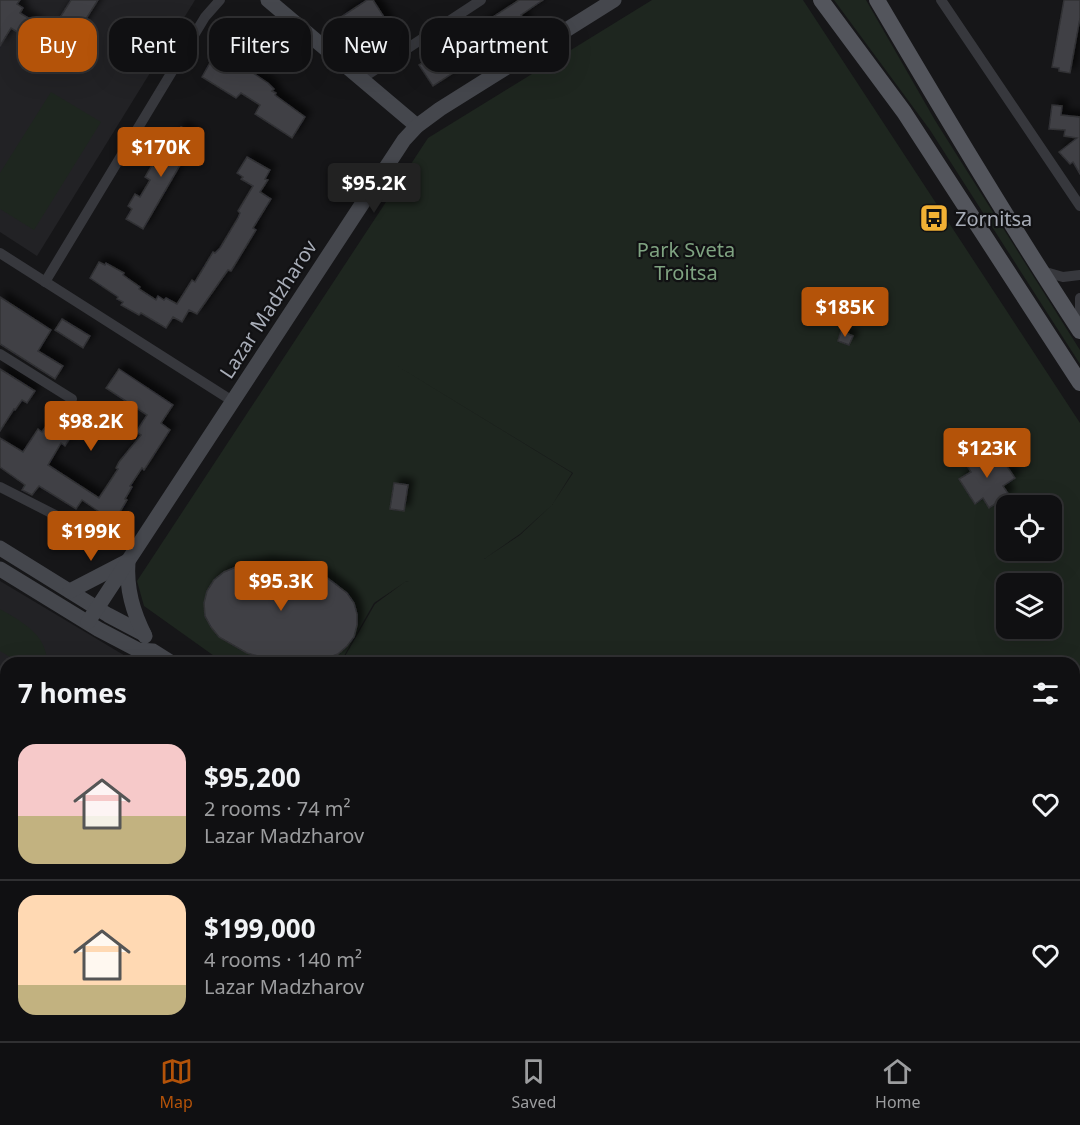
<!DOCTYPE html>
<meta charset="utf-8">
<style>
:root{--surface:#101012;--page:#1e1e20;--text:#f1f3f6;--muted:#9c9d9f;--line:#303032;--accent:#b45309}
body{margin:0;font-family:"Noto Sans",sans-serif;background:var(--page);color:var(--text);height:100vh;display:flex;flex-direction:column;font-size:22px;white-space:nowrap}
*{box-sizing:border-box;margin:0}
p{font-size:20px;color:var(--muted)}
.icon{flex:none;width:33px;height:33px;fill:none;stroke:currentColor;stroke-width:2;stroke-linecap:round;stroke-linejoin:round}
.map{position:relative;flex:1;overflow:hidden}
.drawer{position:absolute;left:0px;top:657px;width:1080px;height:384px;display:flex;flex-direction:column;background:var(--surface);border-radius:18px 18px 0 0;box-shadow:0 6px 24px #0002,0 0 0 2px var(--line)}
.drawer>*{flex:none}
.banner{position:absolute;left:18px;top:18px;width:600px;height:54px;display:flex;gap:12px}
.fabs{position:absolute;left:996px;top:495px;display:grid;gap:12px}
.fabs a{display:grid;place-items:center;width:66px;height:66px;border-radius:12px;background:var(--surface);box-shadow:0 6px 24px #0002,0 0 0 2px var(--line);font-size:30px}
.price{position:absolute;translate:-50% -51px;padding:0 14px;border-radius:6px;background:var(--accent);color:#fff;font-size:20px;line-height:39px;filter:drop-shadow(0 2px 3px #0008)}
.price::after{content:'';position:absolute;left:50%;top:36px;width:18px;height:14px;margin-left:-9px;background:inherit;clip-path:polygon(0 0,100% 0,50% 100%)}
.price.selected{background:#222;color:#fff}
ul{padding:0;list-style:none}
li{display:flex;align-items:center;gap:18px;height:150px;padding:0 18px}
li+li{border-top:2px solid var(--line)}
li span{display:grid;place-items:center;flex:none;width:168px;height:120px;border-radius:18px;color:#555}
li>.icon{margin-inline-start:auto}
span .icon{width:72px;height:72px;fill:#fffc;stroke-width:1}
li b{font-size:26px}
h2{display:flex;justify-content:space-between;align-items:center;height:72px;padding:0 18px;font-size:26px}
.pill{padding:0 21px;border-radius:18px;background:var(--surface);box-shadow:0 6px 24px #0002,0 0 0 2px var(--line);font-size:21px;line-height:54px}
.pill.selected{background:var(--accent);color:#fff}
.tabs{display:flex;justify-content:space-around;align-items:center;height:84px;border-top:2px solid var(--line);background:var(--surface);font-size:16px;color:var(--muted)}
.tabs a{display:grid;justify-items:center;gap:3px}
.tabs .selected{color:var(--accent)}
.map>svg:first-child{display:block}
.built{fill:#222225}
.green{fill:#1e261f;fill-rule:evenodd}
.building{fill:#404145;stroke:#303034;stroke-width:1.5;filter:url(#shadow)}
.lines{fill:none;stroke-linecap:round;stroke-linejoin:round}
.street{stroke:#37383d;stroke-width:10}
.secondary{stroke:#45474d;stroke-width:15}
.primary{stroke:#53555c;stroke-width:16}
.rail-casing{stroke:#4a4c52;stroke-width:6}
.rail{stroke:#111113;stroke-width:4;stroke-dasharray:11;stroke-linecap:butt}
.labels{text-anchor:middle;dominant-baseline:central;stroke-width:4.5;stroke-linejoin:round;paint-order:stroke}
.poi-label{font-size:20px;fill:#a8adb8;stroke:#111113;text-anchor:start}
.park-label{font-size:20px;fill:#7fa381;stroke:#111113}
.street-label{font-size:20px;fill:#a8adb8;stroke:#111113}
</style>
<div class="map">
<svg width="1080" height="1041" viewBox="0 0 1080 1041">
<defs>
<filter id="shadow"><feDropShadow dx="5.5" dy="-5.5" stdDeviation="3" flood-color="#0009"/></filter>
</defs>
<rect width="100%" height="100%" fill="#161618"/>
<g class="built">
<polygon points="0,0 195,0 37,256 0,232"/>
<polygon points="0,581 137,663 6,663 6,901 0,911"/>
<polygon points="6,907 6,969 0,965 0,917"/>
<polygon points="0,994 6,998 6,1035 69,1035 78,1041 0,1041"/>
<polygon points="114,1035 417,1035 414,1041 124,1041"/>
<polygon points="454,1035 698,1035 708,1041 450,1041"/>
</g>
<g class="green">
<path d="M652 0H803L1080 423V813L1074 815V663H341L375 604 405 582 484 559 520 535 552 505 573 473 389 361 572 473 552 505 520 534 484 559 405 582 374 603 340 663H224L144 606 137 581 428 138ZM1006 506H1052V550H1006ZM1006 584H1052V628H1006Z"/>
<polygon points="834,0 866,0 936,122 1080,350 1080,364 930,130"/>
<polygon points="51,92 101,122 34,230 0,209 0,173"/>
<path d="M0 609C22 622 47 634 47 663H20L0 651Z"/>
<polygon points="1080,833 1080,863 1074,877 1074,836"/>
<polygon points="870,1035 945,1035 941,1041 881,1041"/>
</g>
<g class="building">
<polygon points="0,0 20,0 17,4 23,8 20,13 51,32 71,0 98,0 77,33 82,36 76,46 61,37 51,53 11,28 0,46"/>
<polygon points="367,0 373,0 393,31 362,50 341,17"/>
<polygon points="519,0 543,0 521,15 527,25 433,86 419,65"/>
<polygon points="1064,0 1080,0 1080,18 1070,73 1059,71 1059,68 1052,67"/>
<polygon points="220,45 236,58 235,61 268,83 274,89 272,91 276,93 275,95 305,117 292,138 255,114 260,105 241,93 236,98 202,77"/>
<polygon points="1052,105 1062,106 1061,115 1080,117 1080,174 1073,162 1070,164 1059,152 1077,138 1064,136 1065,130 1049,129"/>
<polygon points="181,127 197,136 143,229 126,219 132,209 128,206 135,194 140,197 150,180 145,177 152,165 157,168 167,151 162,149 170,136 174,139"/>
<polygon points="247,157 270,170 265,179 268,180 260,192 271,199 253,228 256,230 231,271 228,270 197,314 189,310 182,322 173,317 166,328 141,313 139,315 121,305 123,302 117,299 118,297 90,278 99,262 105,265 106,263 124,273 123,275 140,287 139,289 156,300 158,296 164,300 166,298 177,304 192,280 195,282 213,252 215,253 220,248 238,218 240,213 238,211 253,186 241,179 243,177 237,173"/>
<polygon points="0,297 51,330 38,351 63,366 55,379 0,344"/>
<polygon points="62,319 90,336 83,348 55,330"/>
<polygon points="841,331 853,336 849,345 838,341"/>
<polygon points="0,369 35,391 27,403 22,400 15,410 14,409 0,431"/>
<polygon points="119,369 173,405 161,423 170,430 144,470 142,468 130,486 132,487 125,499 127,500 114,522 82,500 76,509 39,486 32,495 22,490 25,485 0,467 0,438 23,452 38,429 42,432 55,413 77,427 65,446 61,443 48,465 99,498 118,469 116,468 119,462 141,435 136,432 147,415 106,388"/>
<polygon points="980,451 986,461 998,453 1015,478 1003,486 1009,495 989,508 983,498 975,504 959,479 971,472 964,461"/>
<polygon points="394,483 408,485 404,511 390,509"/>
<polygon points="266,562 297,565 312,570 326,577 347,593 354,603 357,614 357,625 354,637 347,646 338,654 327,658 311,661 279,662 247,653 219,637 211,627 205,616 204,603 207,591 214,580 224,572 236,567"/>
</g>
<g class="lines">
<g class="street">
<polyline points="941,0 1080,206"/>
<polyline points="361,79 481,0"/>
<polyline points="0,253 234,402"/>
<polyline points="1042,271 1063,277 1080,275"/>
<polyline points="45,282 205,17 220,0"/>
<polyline points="1080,328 1080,298"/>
<polyline points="0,354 72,399"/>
<polyline points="0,487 67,521"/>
</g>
<g class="secondary">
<polyline points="268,0 417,126"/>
<polyline points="0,548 108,615 144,634"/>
<path d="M128 561C126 589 133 612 145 636"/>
<polyline points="0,569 98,629 138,650 153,651 172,663"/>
<polyline points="70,591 126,562"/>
<polyline points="88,622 404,140 417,126 440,109 614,0"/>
<polyline points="749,1035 759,1041"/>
</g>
<g class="primary">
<polyline points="821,0 904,112 1080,383"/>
<path d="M877 0C943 112 1009 223 1080 331"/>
<polyline points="1077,1041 1080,1024"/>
</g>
<g class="rail-casing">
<g id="rail">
<polyline points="1074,824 1080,821"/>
<polyline points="816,1041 820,1035"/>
</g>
</g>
<use href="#rail" class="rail"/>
</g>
<defs>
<g id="bus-square" transform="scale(1.5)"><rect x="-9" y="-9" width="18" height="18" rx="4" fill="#f2b134" stroke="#111113"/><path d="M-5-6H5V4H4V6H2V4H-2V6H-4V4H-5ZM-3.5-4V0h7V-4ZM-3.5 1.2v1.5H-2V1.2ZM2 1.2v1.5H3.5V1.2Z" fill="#111"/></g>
</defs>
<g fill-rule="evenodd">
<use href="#bus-square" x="934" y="218"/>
</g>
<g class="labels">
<g class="poi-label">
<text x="955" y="218">Zornitsa</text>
</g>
<g class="park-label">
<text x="686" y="249">Park Sveta<tspan x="686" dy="23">Troitsa</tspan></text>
</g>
<g class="street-label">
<text transform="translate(268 309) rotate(-57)">Lazar Madzharov</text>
</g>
</g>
</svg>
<div class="fabs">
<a><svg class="icon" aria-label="locate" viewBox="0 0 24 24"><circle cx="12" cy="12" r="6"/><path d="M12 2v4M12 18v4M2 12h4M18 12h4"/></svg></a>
<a><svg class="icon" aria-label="layers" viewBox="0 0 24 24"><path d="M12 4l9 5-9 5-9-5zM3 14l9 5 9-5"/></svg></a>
</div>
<b class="price" style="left:161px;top:178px">$170K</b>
<b class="price selected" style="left:374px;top:214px">$95.2K</b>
<b class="price" style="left:845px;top:338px">$185K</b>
<b class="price" style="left:91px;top:452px">$98.2K</b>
<b class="price" style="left:987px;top:479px">$123K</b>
<b class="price" style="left:91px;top:562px">$199K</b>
<b class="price" style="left:281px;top:612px">$95.3K</b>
<div class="banner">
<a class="pill selected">Buy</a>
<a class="pill">Rent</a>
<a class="pill">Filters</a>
<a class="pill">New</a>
<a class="pill">Apartment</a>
</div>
<section class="drawer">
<h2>7 homes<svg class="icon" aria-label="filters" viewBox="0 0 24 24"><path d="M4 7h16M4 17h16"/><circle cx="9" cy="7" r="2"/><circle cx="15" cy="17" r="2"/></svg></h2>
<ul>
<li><span style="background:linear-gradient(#f6c9c9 60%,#c2b280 0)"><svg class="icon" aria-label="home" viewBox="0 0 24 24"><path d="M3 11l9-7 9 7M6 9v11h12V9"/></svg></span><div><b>$95,200</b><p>2 rooms · 74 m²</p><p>Lazar Madzharov</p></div><svg class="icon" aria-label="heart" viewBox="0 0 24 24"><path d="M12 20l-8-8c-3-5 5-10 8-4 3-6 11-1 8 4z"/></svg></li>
<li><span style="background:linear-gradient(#ffd9b3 75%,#c2b280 0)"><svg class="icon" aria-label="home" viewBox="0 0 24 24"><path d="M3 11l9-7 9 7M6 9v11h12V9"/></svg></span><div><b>$199,000</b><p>4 rooms · 140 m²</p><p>Lazar Madzharov</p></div><svg class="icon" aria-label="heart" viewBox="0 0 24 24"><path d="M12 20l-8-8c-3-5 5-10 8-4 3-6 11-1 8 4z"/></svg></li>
</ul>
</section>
</div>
<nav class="tabs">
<a class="selected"><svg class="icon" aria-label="map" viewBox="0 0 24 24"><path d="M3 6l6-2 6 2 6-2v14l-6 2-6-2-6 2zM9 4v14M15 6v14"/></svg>Map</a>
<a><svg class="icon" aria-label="saved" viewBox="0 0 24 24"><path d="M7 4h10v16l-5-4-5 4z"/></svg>Saved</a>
<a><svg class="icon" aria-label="home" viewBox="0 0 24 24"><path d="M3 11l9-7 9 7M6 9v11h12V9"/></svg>Home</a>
</nav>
